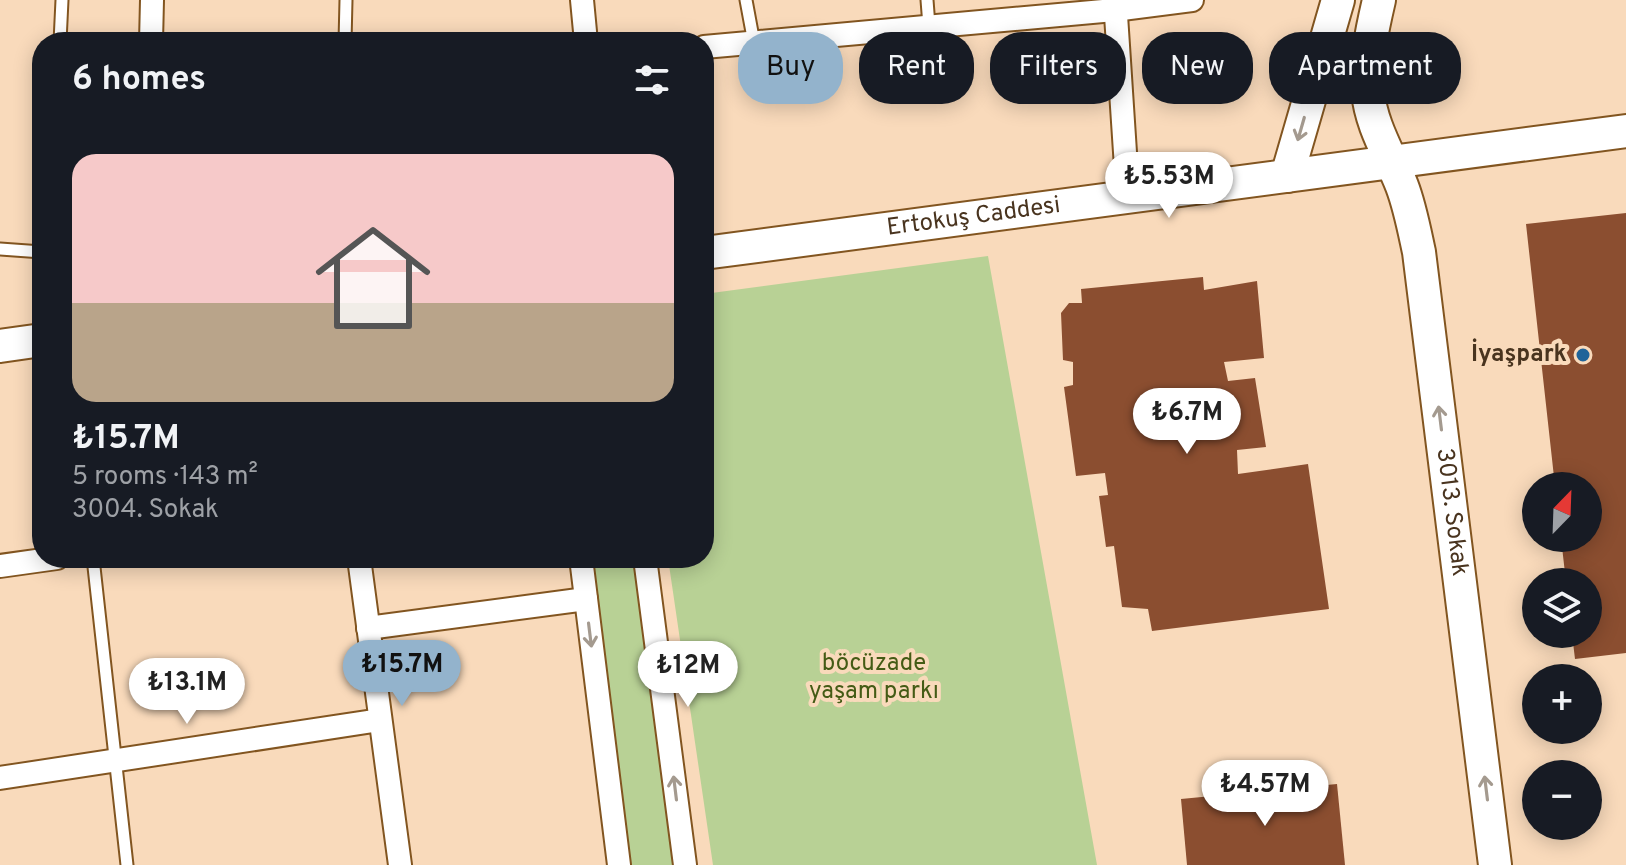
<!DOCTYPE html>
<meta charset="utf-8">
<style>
:root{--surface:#171b24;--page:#20242c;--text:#f1f3f6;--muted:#9ea1a6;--accent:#93b3cc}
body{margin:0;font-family:Overpass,sans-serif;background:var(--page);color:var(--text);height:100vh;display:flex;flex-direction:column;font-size:30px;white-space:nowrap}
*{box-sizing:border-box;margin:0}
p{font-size:26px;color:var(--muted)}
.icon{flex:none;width:44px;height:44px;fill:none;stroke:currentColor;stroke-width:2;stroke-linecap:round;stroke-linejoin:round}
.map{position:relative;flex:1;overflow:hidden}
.drawer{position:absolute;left:32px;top:32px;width:682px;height:536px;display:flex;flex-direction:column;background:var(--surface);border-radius:32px;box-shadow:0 4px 20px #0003}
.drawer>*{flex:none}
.banner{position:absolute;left:738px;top:32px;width:760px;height:72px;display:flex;gap:16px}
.needle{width:52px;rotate:23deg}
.controls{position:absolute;left:1522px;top:472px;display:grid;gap:16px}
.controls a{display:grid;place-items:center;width:80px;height:80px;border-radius:50%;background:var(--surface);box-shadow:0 4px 20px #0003;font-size:40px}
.price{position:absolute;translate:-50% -68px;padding:0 18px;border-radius:28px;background:#fff;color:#222;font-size:26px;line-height:52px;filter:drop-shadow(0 2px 4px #0008)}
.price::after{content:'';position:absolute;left:50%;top:48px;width:24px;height:18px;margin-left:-12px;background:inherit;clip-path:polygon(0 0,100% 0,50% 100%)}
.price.selected{background:var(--accent);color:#111}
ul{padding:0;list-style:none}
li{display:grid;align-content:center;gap:16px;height:424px;padding:0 40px}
li span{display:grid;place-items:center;height:248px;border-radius:24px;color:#555}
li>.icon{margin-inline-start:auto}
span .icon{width:144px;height:144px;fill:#fffc;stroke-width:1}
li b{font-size:34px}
h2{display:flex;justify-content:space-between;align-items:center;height:96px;padding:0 40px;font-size:34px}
.chip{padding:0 28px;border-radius:32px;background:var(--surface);box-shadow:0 4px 20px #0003;font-size:28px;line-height:72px}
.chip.selected{background:var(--accent);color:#111}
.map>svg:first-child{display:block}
.green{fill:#b8d195}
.building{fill:#8b4e30}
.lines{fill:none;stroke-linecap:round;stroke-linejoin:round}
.lane-casing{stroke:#825520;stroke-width:15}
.street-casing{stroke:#825520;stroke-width:26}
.secondary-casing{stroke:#825520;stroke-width:36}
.lane{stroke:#fff;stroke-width:11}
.street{stroke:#fff;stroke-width:22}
.secondary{stroke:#fff;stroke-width:32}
.oneway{stroke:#a49a8f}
.poi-dot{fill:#206499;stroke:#f9dabb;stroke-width:3}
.labels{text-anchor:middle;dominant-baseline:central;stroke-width:8;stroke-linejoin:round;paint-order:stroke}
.street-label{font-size:24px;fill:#49341f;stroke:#f9dabb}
.poi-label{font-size:24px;font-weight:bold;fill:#49341f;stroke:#f9dabb;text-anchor:end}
.park-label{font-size:24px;fill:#445b15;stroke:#f9dabb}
</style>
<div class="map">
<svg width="1626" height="865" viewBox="0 0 1626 865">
<rect width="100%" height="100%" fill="#f9dabb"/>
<g class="green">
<polygon points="988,256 1097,865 713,865 668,558 704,558 704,294"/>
<polygon points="592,558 634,558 673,865 631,865"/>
</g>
<g class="building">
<polygon points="1626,213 1626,653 1575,659 1572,634 1588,634 1588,582 1566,582 1561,538 1588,538 1588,486 1555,486 1526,224"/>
<polygon points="1203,277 1204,290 1257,281 1264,358 1224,362 1228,381 1255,378 1266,447 1237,450 1238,474 1308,464 1329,609 1152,631 1148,609 1122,607 1114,546 1106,547 1099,496 1108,495 1105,473 1076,476 1064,387 1073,385 1073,362 1063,360 1061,313 1069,303 1082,303 1081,289"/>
<polygon points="1337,784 1345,865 1187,865 1181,799"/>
</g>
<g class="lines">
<g class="lane-casing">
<g id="lane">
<polyline points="746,0 754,43"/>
<polyline points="927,0 929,26"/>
<polyline points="60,42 62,0"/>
<polyline points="345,42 346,0"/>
<polyline points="0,249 42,252"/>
<polyline points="93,558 127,865"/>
</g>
</g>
<g class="street-casing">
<g id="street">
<polyline points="582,0 586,42"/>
<polyline points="1115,0 1128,198"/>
<polyline points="151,42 152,0"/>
<polyline points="704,47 1114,10 1192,0"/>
<polyline points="359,558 400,865"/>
<polyline points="581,558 619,865"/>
<polyline points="645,558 685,865"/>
<polyline points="0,566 57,558"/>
<polyline points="368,628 586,599"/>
<polyline points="0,778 380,720"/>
</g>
</g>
<g class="secondary-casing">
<g id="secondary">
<path id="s1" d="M1379 0C1372 30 1365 62 1368 92 1371 126 1390 155 1402 186 1410 207 1414 229 1419 252L1495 865"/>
<polyline points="1287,176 1338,0"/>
<path id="s2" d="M704 253 1626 131"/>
<polyline points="0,346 42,340"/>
</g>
</g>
<use href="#lane" class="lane"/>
<use href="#street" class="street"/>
<use href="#secondary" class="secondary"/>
</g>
<defs><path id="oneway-shaft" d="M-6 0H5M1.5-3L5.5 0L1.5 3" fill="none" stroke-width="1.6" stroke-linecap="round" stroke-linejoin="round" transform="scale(2)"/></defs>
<g class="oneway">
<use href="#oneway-shaft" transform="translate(1301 129) rotate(106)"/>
<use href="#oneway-shaft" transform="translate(1440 418) rotate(-97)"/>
<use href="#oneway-shaft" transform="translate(590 635) rotate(83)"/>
<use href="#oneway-shaft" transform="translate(675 788) rotate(-97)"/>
<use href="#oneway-shaft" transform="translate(1486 788) rotate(-97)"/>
</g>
<circle class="poi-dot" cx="1583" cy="355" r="8"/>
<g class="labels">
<g class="street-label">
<text stroke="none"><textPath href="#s2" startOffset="272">Ertokuş Caddesi</textPath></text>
<text stroke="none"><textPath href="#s1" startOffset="524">3013. Sokak</textPath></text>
</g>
<g class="poi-label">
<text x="1567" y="355">İyaşpark</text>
</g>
<g class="park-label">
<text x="874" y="664">böcüzade<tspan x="874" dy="28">yaşam parkı</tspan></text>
</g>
</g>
</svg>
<div class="controls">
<a><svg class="needle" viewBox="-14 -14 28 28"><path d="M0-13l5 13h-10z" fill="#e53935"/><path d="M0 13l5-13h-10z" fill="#9ea1a6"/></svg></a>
<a><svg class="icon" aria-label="layers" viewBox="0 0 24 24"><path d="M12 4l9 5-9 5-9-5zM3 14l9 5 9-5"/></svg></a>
<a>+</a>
<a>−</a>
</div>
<b class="price" style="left:1169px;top:220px">₺5.53M</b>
<b class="price" style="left:1187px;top:456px">₺6.7M</b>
<b class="price selected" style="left:402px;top:708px">₺15.7M</b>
<b class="price" style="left:688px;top:709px">₺12M</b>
<b class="price" style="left:187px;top:726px">₺13.1M</b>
<b class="price" style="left:1265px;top:828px">₺4.57M</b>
<div class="banner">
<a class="chip selected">Buy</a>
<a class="chip">Rent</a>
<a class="chip">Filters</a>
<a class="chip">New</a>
<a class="chip">Apartment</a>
</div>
<section class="drawer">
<h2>6 homes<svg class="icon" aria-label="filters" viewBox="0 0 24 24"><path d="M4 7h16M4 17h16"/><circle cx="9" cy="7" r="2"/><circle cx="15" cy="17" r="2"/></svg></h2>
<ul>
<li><span style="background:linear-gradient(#f6c9c9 60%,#b9a48a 0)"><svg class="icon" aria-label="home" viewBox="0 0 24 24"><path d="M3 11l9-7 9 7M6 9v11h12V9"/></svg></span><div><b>₺15.7M</b><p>5 rooms · 143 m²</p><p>3004. Sokak</p></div></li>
</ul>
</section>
</div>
